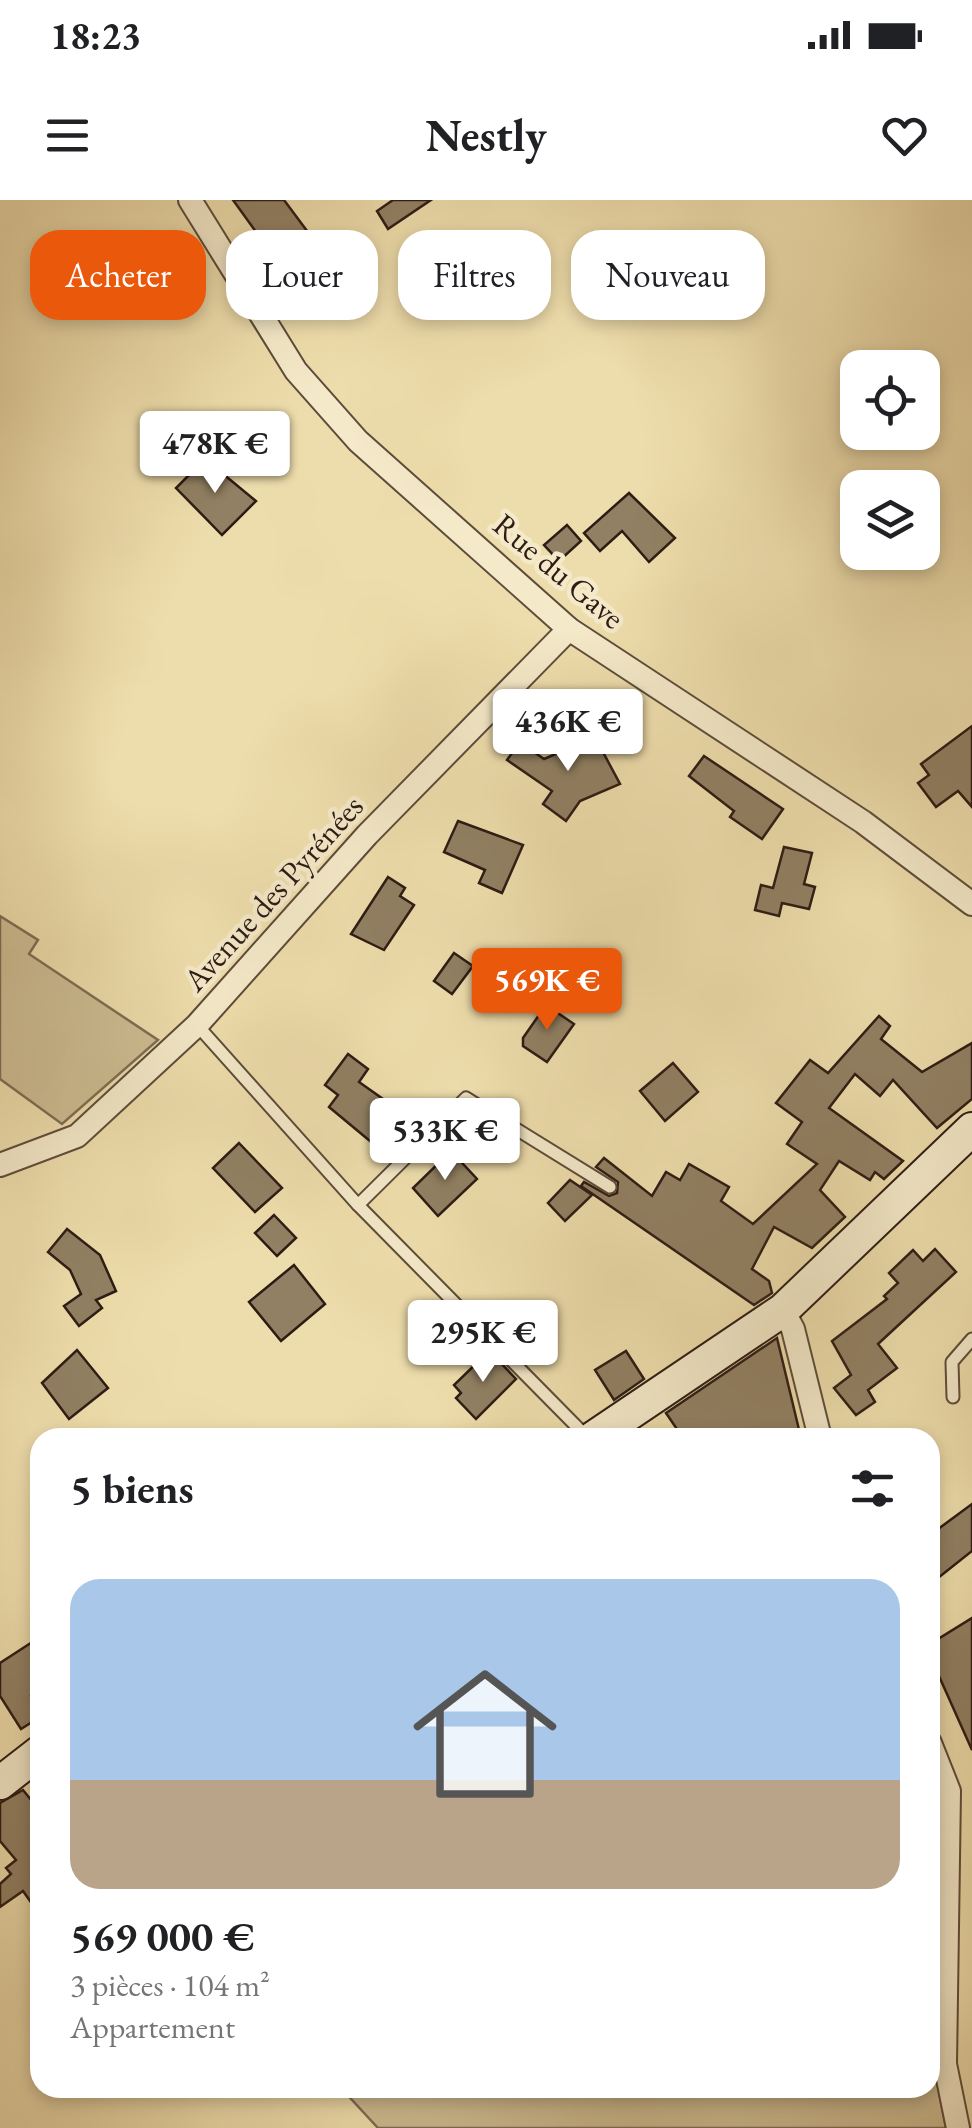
<!DOCTYPE html>
<html lang="fr">
<meta charset="utf-8">
<style>
:root{--surface:#fff;--page:#f2f2f2;--text:#202124;--muted:#757577;--accent:#ea580c}
body{margin:0;font-family:"EB Garamond",serif;background:var(--page);color:var(--text);height:100vh;display:flex;flex-direction:column;font-size:38px;white-space:nowrap}
*{box-sizing:border-box;margin:0}
p{font-size:32px;color:var(--muted)}
.icon{flex:none;width:55px;height:55px;fill:none;stroke:currentColor;stroke-width:2;stroke-linecap:round;stroke-linejoin:round}
.map{position:relative;flex:1;overflow:hidden}
.details{position:absolute;left:30px;top:1228px;width:910px;height:670px;display:flex;flex-direction:column;background:var(--surface);border-radius:30px;box-shadow:0 5px 15px #0003}
.details>*{flex:none}
.banner{position:absolute;left:30px;top:30px;width:912px;height:90px;display:flex;gap:20px}
.fabs{position:absolute;left:840px;top:150px;display:grid;gap:20px}
.fabs a{display:grid;place-items:center;width:100px;height:100px;border-radius:20px;background:var(--surface);box-shadow:0 5px 15px #0003;font-size:50px}
.price{position:absolute;translate:-50% -85px;padding:0 22px;border-radius:10px;background:#fff;color:#222;font-size:32px;line-height:65px;filter:drop-shadow(0 2px 5px #0008)}
.price::after{content:'';position:absolute;left:50%;top:60px;width:30px;height:22px;margin-left:-15px;background:inherit;clip-path:polygon(0 0,100% 0,50% 100%)}
.price.on{background:var(--accent);color:#fff}
ul{padding:0;list-style:none}
li{display:grid;align-content:center;gap:20px;height:530px;padding:0 40px}
li span{display:grid;place-items:center;height:310px;border-radius:30px;color:#555}
li>.icon{margin-inline-start:auto}
span .icon{width:180px;height:180px;fill:#fffc;stroke-width:1}
li b{font-size:42px}
h2{display:flex;justify-content:space-between;align-items:center;height:120px;padding:0 40px;font-size:42px}
.chip{padding:0 35px;border-radius:30px;background:var(--surface);box-shadow:0 5px 15px #0003;font-size:35px;line-height:90px}
.chip.on{background:var(--accent);color:#fff}
.status{display:flex;justify-content:space-between;align-items:center;height:70px;padding:0 50px;background:var(--surface);direction:ltr}
.status svg{height:28px;fill:currentColor}
header{display:flex;justify-content:space-between;align-items:center;height:130px;padding:0 40px;background:var(--surface);font-size:45px;font-weight:700}
.map>svg:first-child{display:block}
.green{fill:#cdbc92;stroke:#7d6c53;stroke-width:2.5}
.building{fill:#918063;stroke:#2d1b14;stroke-width:2.5}
.lines{fill:none;stroke-linecap:round;stroke-linejoin:round}
.service-casing{stroke:#5d4c3a;stroke-width:15}
.minor-casing{stroke:#5d4c3a;stroke-width:26}
.secondary-casing{stroke:#2d1b14;stroke-width:36}
.service{stroke:#f4e9c9;stroke-width:11}
.minor{stroke:#f4e9c9;stroke-width:22}
.secondary{stroke:#f4e9c9;stroke-width:32}
.labels{text-anchor:middle;dominant-baseline:central;stroke-width:9;stroke-linejoin:round;paint-order:stroke}
.street-label{font-size:32px;fill:#2d1b14;stroke:#f4e9c9}
</style>
<div class="status"><b>18:23</b><svg viewBox="0 0 49 12"><path d="M0 12V9h3v3zM5 12V6h3v6zM10 12V3h3v9zM15 12V0h3v12zM26 1h20v11H26zM47 4h2v5h-2z"/></svg></div>
<header><svg class="icon" aria-label="menu" viewBox="0 0 24 24"><path d="M4 6h16M4 12h16M4 18h16"/></svg>Nestly<svg class="icon" aria-label="heart" viewBox="0 0 24 24"><path d="M12 20l-8-8c-3-5 5-10 8-4 3-6 11-1 8 4z"/></svg></header>
<div class="map">
<svg width="972" height="1928" viewBox="0 0 972 1928">
<rect width="100%" height="100%" fill="#eeddac"/>
<filter id="stains"><feTurbulence type="fractalNoise" baseFrequency=".002" numOctaves="4"/><feColorMatrix values="0 0 0 0 .2 0 0 0 0 .09 0 0 0 0 .02 0 0 0 .5 -.17"/></filter>
<radialGradient id="worn" r=".72"><stop offset=".6" stop-color="#630" stop-opacity="0"/><stop offset="1" stop-color="#630" stop-opacity=".3"/></radialGradient>
<g class="green">
<polygon points="0,716 38,740 29,754 158,840 62,924 0,879"/>
<polygon points="930,1847 946,1928 378,1928 341,1888 930,1888"/>
</g>
<g class="building">
<polygon points="233,0 284,0 319,47 285,72"/>
<polygon points="393,0 431,0 388,29 377,11"/>
<polygon points="205,259 256,301 222,335 176,288"/>
<polygon points="629,293 675,338 649,362 622,331 600,351 584,333"/>
<polygon points="567,325 581,341 559,361 544,345"/>
<polygon points="972,526 972,607 958,591 936,607 918,583 929,575 921,564"/>
<polygon points="595,537 620,584 580,601 566,621 543,604 552,591 507,560 520,542 544,559"/>
<polygon points="704,556 783,609 762,639 730,617 734,611 689,576"/>
<polygon points="458,621 523,645 502,693 479,683 485,670 444,652"/>
<polygon points="784,647 812,653 804,684 815,687 809,709 782,703 779,716 755,710 761,685 773,688"/>
<polygon points="388,677 405,688 400,696 414,705 384,750 351,734"/>
<polygon points="454,753 473,766 452,794 434,781"/>
<polygon points="546,805 574,824 547,862 523,846 523,838"/>
<polygon points="879,816 890,826 881,839 922,872 972,843 972,899 937,928 893,880 880,896 855,874 829,908 903,961 884,979 875,972 870,980 839,961 820,990 845,1017 812,1048 774,1027 752,1069 769,1081 772,1093 754,1105 581,986 584,982 609,996 617,993 618,982 596,967 604,958 652,996 666,972 680,980 689,964 729,987 721,1001 753,1024 817,964 787,944 802,922 776,903 810,860 828,873"/>
<polygon points="348,854 368,869 359,882 390,904 370,941 329,907 338,895 325,885"/>
<polygon points="673,863 698,892 665,921 640,891"/>
<polygon points="239,943 282,988 255,1012 213,968"/>
<polygon points="451,951 477,979 438,1016 413,988"/>
<polygon points="570,980 592,995 565,1021 548,1003"/>
<polygon points="274,1015 296,1038 277,1056 255,1033"/>
<polygon points="67,1029 100,1055 116,1091 96,1100 102,1108 79,1126 64,1106 81,1094 70,1070 48,1052"/>
<polygon points="935,1049 956,1072 878,1144 897,1168 868,1190 875,1202 856,1215 834,1188 851,1175 832,1141 887,1099 884,1096 898,1083 889,1073 913,1050 923,1061"/>
<polygon points="294,1065 325,1104 281,1141 249,1102"/>
<polygon points="777,1138 801,1238 683,1238 666,1213"/>
<polygon points="77,1150 108,1188 69,1219 42,1183"/>
<polygon points="626,1151 644,1179 614,1200 595,1170"/>
<polygon points="485,1155 493,1163 497,1159 516,1179 476,1219 456,1198 461,1193 454,1185"/>
<polygon points="972,1304 972,1351 938,1378 930,1367 930,1335"/>
<polygon points="972,1418 972,1550 930,1456 930,1444"/>
<polygon points="40,1437 40,1491 31,1496 40,1517 21,1529 0,1496 0,1463"/>
<polygon points="23,1590 40,1611 40,1715 23,1691 0,1707 0,1684 11,1674 6,1668 16,1660 0,1641 0,1603"/>
</g>
<g class="lines">
<g class="service-casing">
<g id="service">
<polyline points="197,825 358,1005 588,1238"/>
<polyline points="358,1005 466,898 610,987"/>
<polyline points="953,1197 952,1162 972,1139"/>
</g>
</g>
<g class="minor-casing">
<g id="minor">
<polyline points="190,0 296,171 358,241 569,429 863,622 972,704"/>
<polyline points="0,965 77,936 197,825 367,635 569,429"/>
<polyline points="783,1110 793,1129 820,1238"/>
<polyline points="930,1543 949,1591 945,1864 958,1928"/>
</g>
</g>
<g class="secondary-casing">
<g id="secondary">
<polyline points="593,1238 783,1110 972,929"/>
<polyline points="0,1583 40,1552"/>
</g>
</g>
<use href="#service" class="service"/>
<use href="#minor" class="minor"/>
<use href="#secondary" class="secondary"/>
</g>
<g class="labels">
<g class="street-label">
<text transform="translate(559 371) rotate(40)">Rue du Gave</text>
<text transform="translate(273 693) rotate(-48)">Avenue des Pyrénées</text>
</g>
</g>
<rect width="100%" height="100%" filter="url(#stains)"/>
<rect width="100%" height="100%" fill="url(#worn)"/>
</svg>
<div class="fabs">
<a><svg class="icon" aria-label="locate" viewBox="0 0 24 24"><circle cx="12" cy="12" r="6"/><path d="M12 2v4M12 18v4M2 12h4M18 12h4"/></svg></a>
<a><svg class="icon" aria-label="layers" viewBox="0 0 24 24"><path d="M12 4l9 5-9 5-9-5zM3 14l9 5 9-5"/></svg></a>
</div>
<b class="price" style="left:215px;top:296px">478K €</b>
<b class="price" style="left:568px;top:574px">436K €</b>
<b class="price on" style="left:547px;top:833px">569K €</b>
<b class="price" style="left:445px;top:983px">533K €</b>
<b class="price" style="left:483px;top:1185px">295K €</b>
<div class="banner">
<a class="chip on">Acheter</a>
<a class="chip">Louer</a>
<a class="chip">Filtres</a>
<a class="chip">Nouveau</a>
</div>
<section class="details">
<h2>5 biens<svg class="icon" aria-label="filters" viewBox="0 0 24 24"><path d="M4 7h16M4 17h16"/><circle cx="9" cy="7" r="2"/><circle cx="15" cy="17" r="2"/></svg></h2>
<ul>
<li><span style="background:linear-gradient(#a9c7e8 65%,#b9a48a 0)"><svg class="icon" aria-label="home" viewBox="0 0 24 24"><path d="M3 11l9-7 9 7M6 9v11h12V9"/></svg></span><div><b>569 000 €</b><p>3 pièces · 104 m²</p><p>Appartement</p></div></li>
</ul>
</section>
</div>
